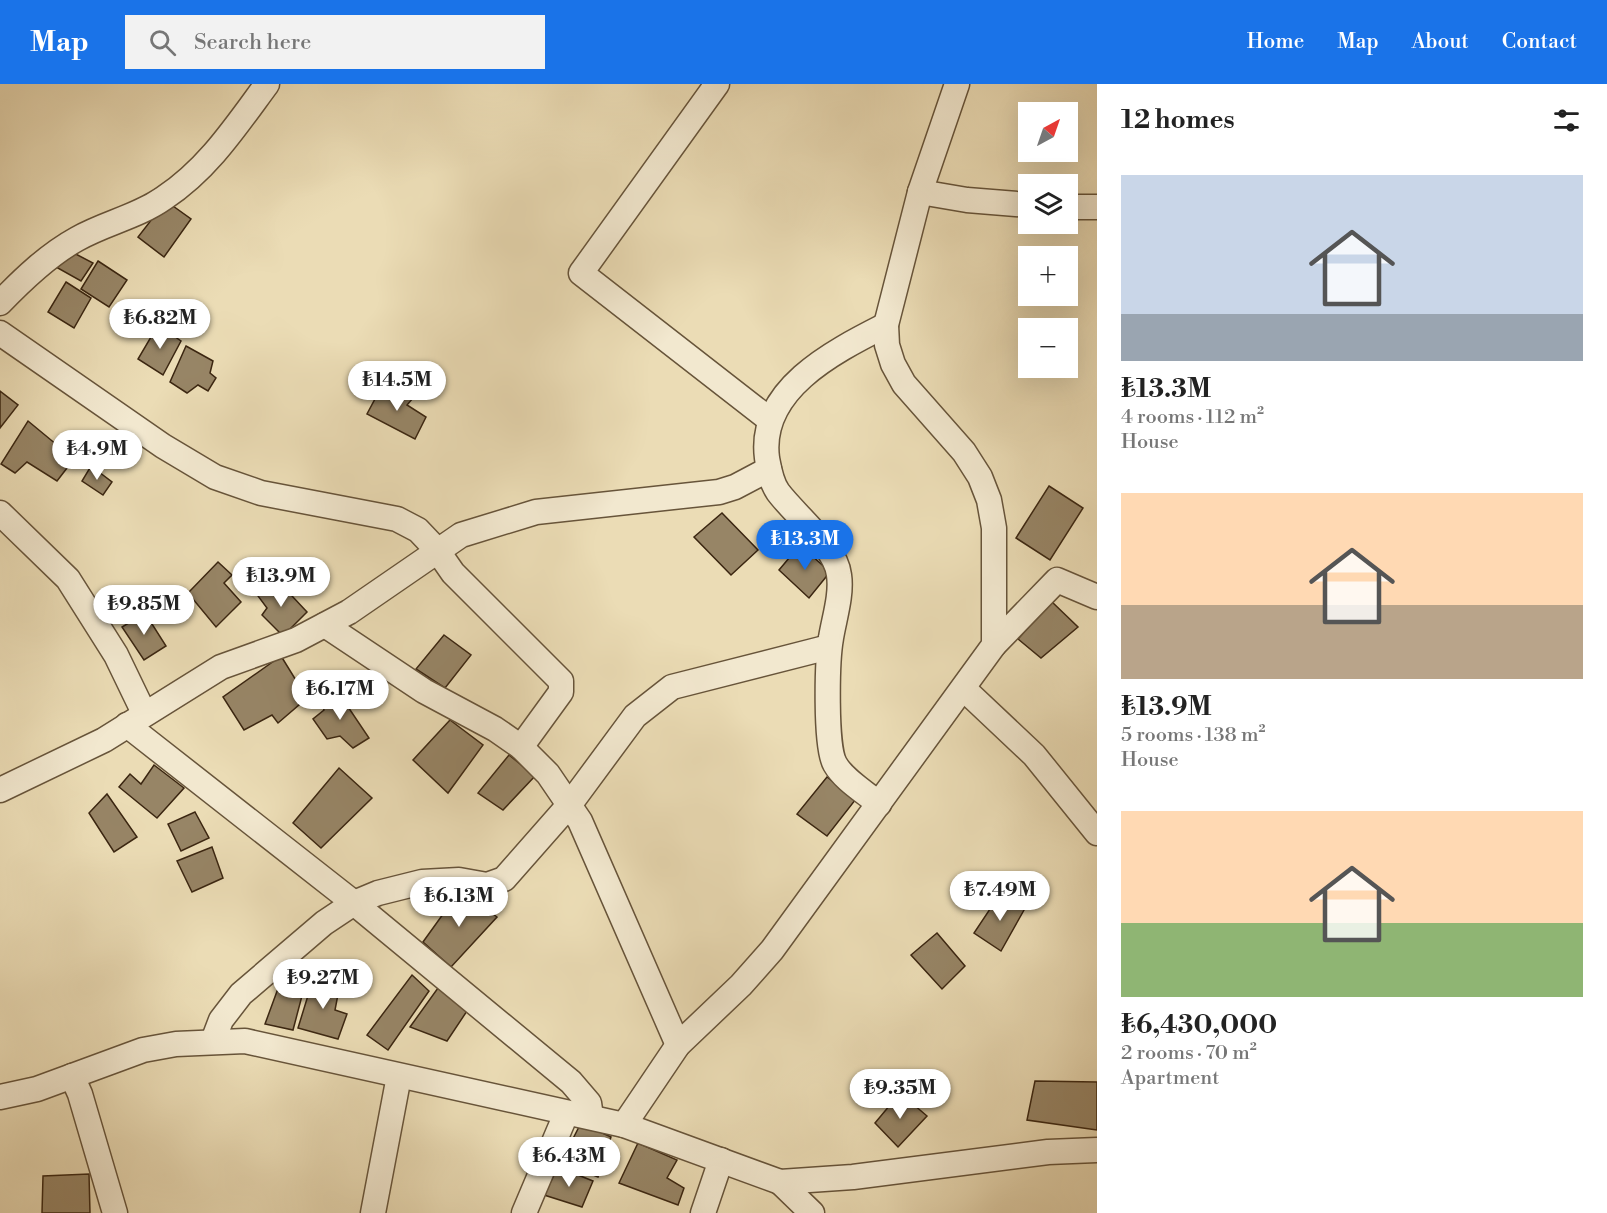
<!DOCTYPE html>
<meta charset="utf-8">
<style>
:root{--surface:#fff;--page:#f2f2f2;--text:#222;--muted:#767676;--accent:#1a73e8}
body{margin:0;font-family:"Libre Bodoni",serif;background:var(--page);color:var(--text);height:100vh;display:flex;flex-direction:column;font-size:22px;white-space:nowrap}
*{box-sizing:border-box;margin:0}
p{font-size:20px;color:var(--muted)}
.icon{flex:none;width:33px;height:33px;fill:none;stroke:currentColor;stroke-width:2;stroke-linecap:round;stroke-linejoin:round}
.map{position:relative;flex:1;overflow:hidden}
.details{display:flex;flex-direction:column;background:var(--surface);width:510px}
.details>*{flex:none}
.needle{width:39px;rotate:40deg}
.controls{position:absolute;left:1018px;top:18px;display:grid;gap:12px}
.controls a{display:grid;place-items:center;width:60px;height:60px;border-radius:0px;background:var(--surface);box-shadow:0 6px 24px #0002;font-size:30px}
.price{position:absolute;translate:-50% -51px;padding:0 14px;border-radius:21px;background:#fff;color:#222;font-size:20px;line-height:39px;filter:drop-shadow(0 2px 3px #0008)}
.price::after{content:'';position:absolute;left:50%;top:36px;width:18px;height:14px;margin-left:-9px;background:inherit;clip-path:polygon(0 0,100% 0,50% 100%)}
.price.selected{background:var(--accent);color:#fff}
ul{padding:0;list-style:none}
li{display:grid;align-content:center;gap:12px;height:318px;padding:0 24px}
li span{display:grid;place-items:center;height:186px;border-radius:0px;color:#555}
li>.icon{margin-inline-start:auto}
span .icon{width:108px;height:108px;fill:#fffc;stroke-width:1}
li b{font-size:26px}
h2{display:flex;justify-content:space-between;align-items:center;height:72px;padding:0 24px;font-size:26px}
header{display:flex;align-items:center;gap:36px;box-sizing:border-box;height:84px;padding:0 30px;background:var(--accent);color:#fff}
header strong{font-size:28px}
nav{display:flex;gap:33px;margin-inline-start:auto;font-size:21px}
.search{width:420px;height:54px;background:var(--page);display:flex;align-items:center;gap:15px;box-sizing:border-box;padding:0 21px;border-radius:0px;color:var(--muted);font-size:22px}
main{display:flex;flex:1;min-height:0}
.map>svg:first-child{display:block}
.building{fill:#978566;stroke:#3b2611;stroke-width:1.5}
.lines{fill:none;stroke-linecap:round;stroke-linejoin:round}
.minor-casing{stroke:#67543a;stroke-width:27}
.minor{stroke:#f2e8cf;stroke-width:24}
</style>
<header>
<strong>Map</strong>
<div class="search"><svg class="icon" aria-label="search" viewBox="0 0 24 24"><circle cx="10" cy="10" r="6"/><path d="M15 15l6 6"/></svg>Search here</div>
<nav><a>Home</a><a>Map</a><a>About</a><a>Contact</a></nav>
</header>
<main>
<div class="map">
<svg width="1097" height="1129" viewBox="0 0 1097 1129">
<rect width="100%" height="100%" fill="#ebdcb5"/>
<filter id="stains"><feTurbulence type="fractalNoise" baseFrequency=".00333" numOctaves="4"/><feColorMatrix values="0 0 0 0 .2 0 0 0 0 .09 0 0 0 0 .02 0 0 0 .5 -.17"/></filter>
<radialGradient id="worn" r=".72"><stop offset=".6" stop-color="#630" stop-opacity="0"/><stop offset="1" stop-color="#630" stop-opacity=".3"/></radialGradient>
<g class="building">
<polygon points="166,117 191,135 164,173 138,153"/>
<polygon points="68,166 93,179 81,197 56,183"/>
<polygon points="98,177 127,196 109,223 81,205"/>
<polygon points="66,198 91,214 74,244 48,228"/>
<polygon points="158,241 181,257 163,291 138,275"/>
<polygon points="186,262 213,277 210,289 216,294 208,307 198,301 187,309 170,298"/>
<polygon points="383,300 413,314 407,321 426,333 415,355 367,330"/>
<polygon points="0,307 18,321 0,344"/>
<polygon points="28,337 74,375 57,397 27,378 15,389 1,380"/>
<polygon points="91,382 112,398 103,411 82,397"/>
<polygon points="1049,402 1083,424 1050,476 1016,454"/>
<polygon points="722,429 758,466 731,491 694,453"/>
<polygon points="800,461 830,488 809,514 779,486"/>
<polygon points="218,478 232,491 224,499 241,518 216,543 188,509"/>
<polygon points="278,497 307,528 283,552 262,531 267,524 258,512"/>
<polygon points="1051,517 1078,543 1041,574 1018,555"/>
<polygon points="145,529 166,562 144,576 122,543"/>
<polygon points="444,551 471,571 445,604 416,585"/>
<polygon points="281,572 307,614 278,639 272,631 244,646 223,613"/>
<polygon points="336,605 369,654 353,664 340,652 327,655 313,635 324,626 321,617"/>
<polygon points="450,636 483,661 448,709 413,676"/>
<polygon points="509,671 535,692 503,726 478,709"/>
<polygon points="154,681 184,704 157,734 119,703 130,690 141,700"/>
<polygon points="339,684 372,714 321,764 293,739"/>
<polygon points="827,693 856,715 827,752 797,730"/>
<polygon points="107,710 137,753 114,768 89,729"/>
<polygon points="195,728 209,754 181,767 168,740"/>
<polygon points="212,763 223,794 192,808 177,777"/>
<polygon points="461,805 497,833 451,883 423,858"/>
<polygon points="1000,810 1024,826 1001,867 974,849"/>
<polygon points="937,849 965,882 942,905 911,871"/>
<polygon points="287,880 308,889 293,946 265,940"/>
<polygon points="412,891 429,907 388,966 367,951"/>
<polygon points="314,892 340,900 335,926 347,930 338,955 298,944"/>
<polygon points="438,904 469,924 447,957 410,943"/>
<polygon points="1035,997 1097,998 1097,1046 1027,1036"/>
<polygon points="900,1009 927,1032 898,1063 875,1039"/>
<polygon points="581,1039 611,1053 598,1093 561,1078"/>
<polygon points="638,1059 677,1076 667,1094 684,1104 678,1121 619,1099"/>
<polygon points="558,1083 593,1097 582,1123 544,1111"/>
<polygon points="89,1090 90,1129 42,1129 43,1092"/>
</g>
<g class="lines">
<g class="minor-casing">
<g id="minor">
<polyline points="717,0 581,189 770,336"/>
<polyline points="920,108 967,116 1029,121"/>
<polyline points="1068,123 1097,123"/>
<path d="M0 219C23 195 48 171 77 155 105 139 137 133 164 114 208 85 236 42 267 0"/>
<polyline points="0,249 163,362 215,393 261,409 397,435 418,446 437,466 453,489 561,597 561,608 521,663"/>
<polyline points="0,429 68,495 116,571 144,629"/>
<polyline points="325,541 424,607 495,645 521,663 548,690 580,737 678,961"/>
<polyline points="994,561 1057,496 1097,513"/>
<polyline points="964,605 1034,671 1097,749"/>
<polyline points="127,641 354,819 571,998 589,1019 591,1033"/>
<polyline points="0,706 104,656 221,583 296,556 349,528 461,451 536,428 719,408 735,403 769,385"/>
<path d="M879 720C865 708 844 696 835 680 825 663 827 576 831 554 834 535 842 511 839 491 836 463 795 431 778 408 771 398 769 385 767 374 758 305 835 267 886 241"/>
<polyline points="213,957 221,936 241,910 324,839 354,819 378,809 422,798 459,796 487,801 504,795 570,720 635,632 672,603 829,563"/>
<polyline points="72,992 80,1010 115,1129"/>
<polyline points="0,1013 37,1005 143,966 176,960 245,957 624,1041 780,1098 853,1093 1048,1068 1097,1066"/>
<polyline points="624,1041 678,961 741,901 772,866 994,561 994,444 989,416 980,393 964,368 904,300 893,280 887,261 886,241 920,108 957,0"/>
<polyline points="780,1098 812,1129"/>
<polyline points="373,1129 399,992"/>
<polyline points="524,1129 566,1030"/>
<polyline points="703,1129 721,1076"/>
</g>
</g>
<use href="#minor" class="minor"/>
</g>
<rect width="100%" height="100%" filter="url(#stains)"/>
<rect width="100%" height="100%" fill="url(#worn)"/>
</svg>
<div class="controls">
<a><svg class="needle" viewBox="-14 -14 28 28"><path d="M0-13l5 13h-10z" fill="#e53935"/><path d="M0 13l5-13h-10z" fill="#767676"/></svg></a>
<a><svg class="icon" aria-label="layers" viewBox="0 0 24 24"><path d="M12 4l9 5-9 5-9-5zM3 14l9 5 9-5"/></svg></a>
<a>+</a>
<a>−</a>
</div>
<b class="price" style="left:160px;top:266px">₺6.82M</b>
<b class="price" style="left:397px;top:328px">₺14.5M</b>
<b class="price" style="left:97px;top:397px">₺4.9M</b>
<b class="price selected" style="left:805px;top:487px">₺13.3M</b>
<b class="price" style="left:281px;top:524px">₺13.9M</b>
<b class="price" style="left:144px;top:552px">₺9.85M</b>
<b class="price" style="left:340px;top:637px">₺6.17M</b>
<b class="price" style="left:1000px;top:838px">₺7.49M</b>
<b class="price" style="left:459px;top:844px">₺6.13M</b>
<b class="price" style="left:323px;top:926px">₺9.27M</b>
<b class="price" style="left:900px;top:1036px">₺9.35M</b>
<b class="price" style="left:569px;top:1104px">₺6.43M</b>
</div>
<section class="details">
<h2>12 homes<svg class="icon" aria-label="filters" viewBox="0 0 24 24"><path d="M4 7h16M4 17h16"/><circle cx="9" cy="7" r="2"/><circle cx="15" cy="17" r="2"/></svg></h2>
<ul>
<li><span style="background:linear-gradient(#c9d6e8 75%,#9aa5b1 0)"><svg class="icon" aria-label="home" viewBox="0 0 24 24"><path d="M3 11l9-7 9 7M6 9v11h12V9"/></svg></span><div><b>₺13.3M</b><p>4 rooms · 112 m²</p><p>House</p></div></li>
<li><span style="background:linear-gradient(#ffd9b3 60%,#b9a48a 0)"><svg class="icon" aria-label="home" viewBox="0 0 24 24"><path d="M3 11l9-7 9 7M6 9v11h12V9"/></svg></span><div><b>₺13.9M</b><p>5 rooms · 138 m²</p><p>House</p></div></li>
<li><span style="background:linear-gradient(#ffd9b3 60%,#8fb573 0)"><svg class="icon" aria-label="home" viewBox="0 0 24 24"><path d="M3 11l9-7 9 7M6 9v11h12V9"/></svg></span><div><b>₺6,430,000</b><p>2 rooms · 70 m²</p><p>Apartment</p></div></li>
</ul>
</section>
</main>
